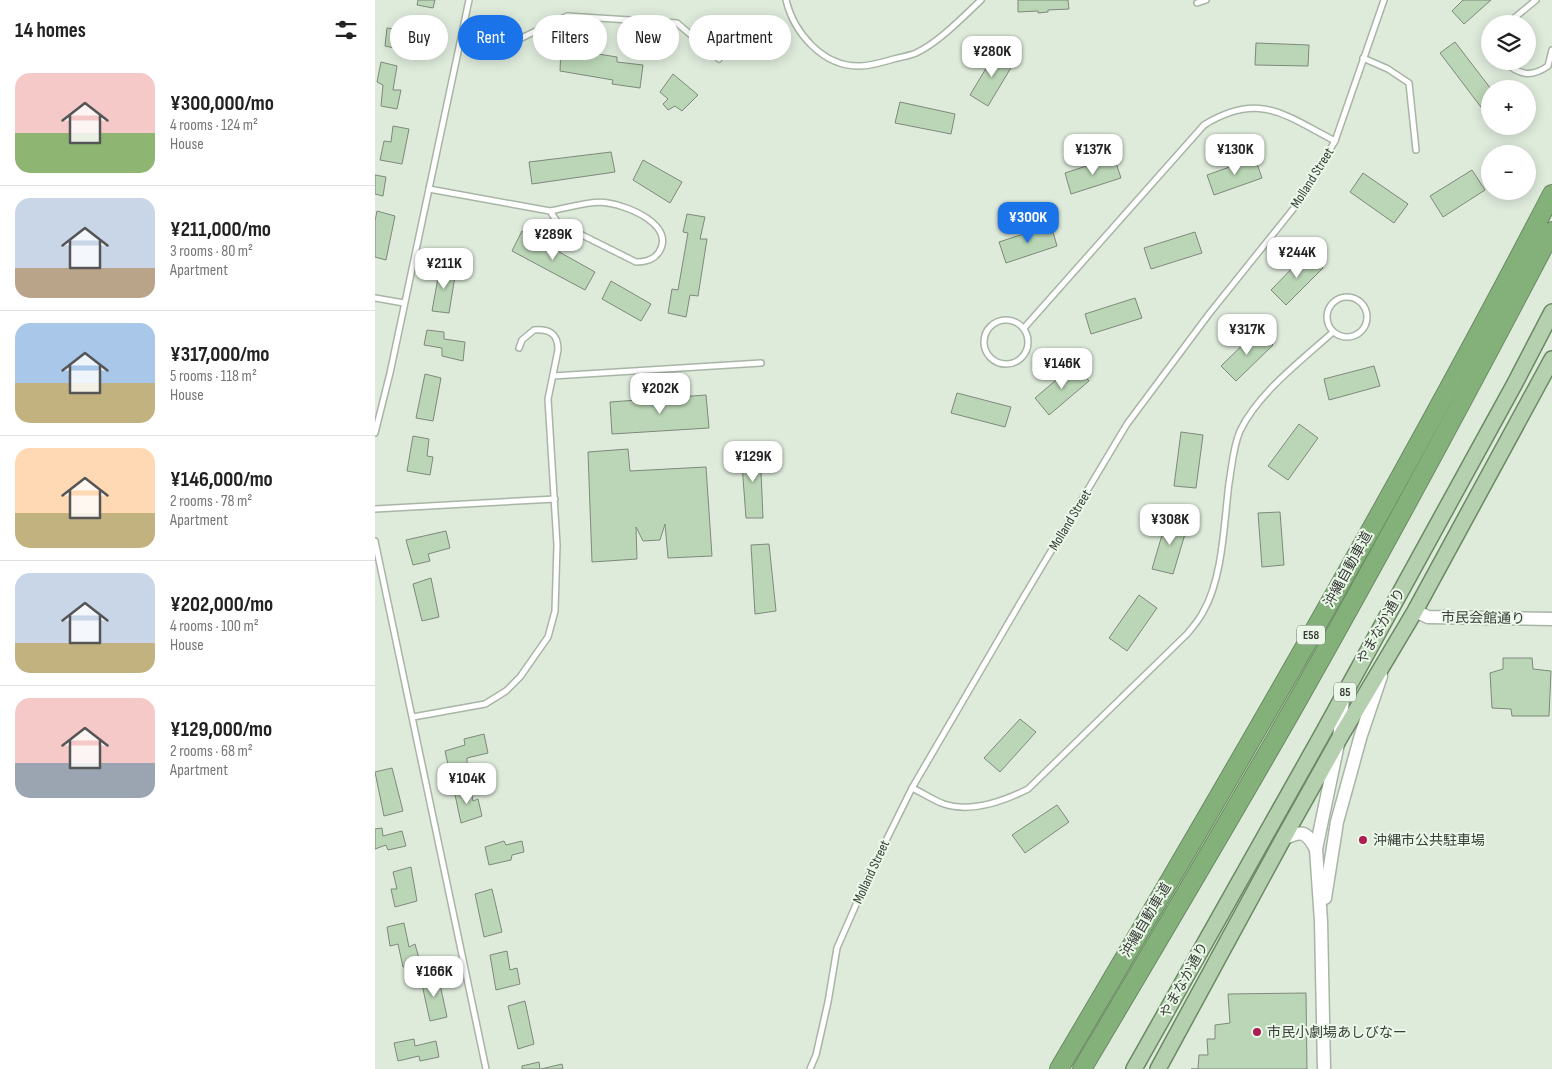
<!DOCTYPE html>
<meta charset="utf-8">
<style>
:root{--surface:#fff;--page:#f6f6f6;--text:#222;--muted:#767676;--line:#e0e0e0;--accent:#1a73e8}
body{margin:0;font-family:"Sofia Sans Condensed","Noto Sans JP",sans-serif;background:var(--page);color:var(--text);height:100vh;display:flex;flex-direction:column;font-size:19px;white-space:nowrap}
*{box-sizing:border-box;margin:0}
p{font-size:16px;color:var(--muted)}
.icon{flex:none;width:28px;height:28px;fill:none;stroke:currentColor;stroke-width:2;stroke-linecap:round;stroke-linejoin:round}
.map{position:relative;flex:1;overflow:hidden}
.sheet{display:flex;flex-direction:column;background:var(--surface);width:375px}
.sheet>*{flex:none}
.hud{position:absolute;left:15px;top:15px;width:475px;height:45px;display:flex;gap:10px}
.controls{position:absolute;left:1106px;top:15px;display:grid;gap:10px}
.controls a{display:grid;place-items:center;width:55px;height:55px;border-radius:50%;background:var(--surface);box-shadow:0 2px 12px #0003;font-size:25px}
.price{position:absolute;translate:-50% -42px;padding:0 11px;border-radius:10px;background:#fff;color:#222;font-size:16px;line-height:32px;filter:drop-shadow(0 1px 2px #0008)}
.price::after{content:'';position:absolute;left:50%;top:30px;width:15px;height:11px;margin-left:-8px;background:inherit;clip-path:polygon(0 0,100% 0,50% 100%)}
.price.selected{background:var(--accent);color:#fff}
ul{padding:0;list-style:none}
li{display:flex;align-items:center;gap:15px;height:125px;padding:0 15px}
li+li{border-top:1px solid var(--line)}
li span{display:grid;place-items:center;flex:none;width:140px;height:100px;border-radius:15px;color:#555}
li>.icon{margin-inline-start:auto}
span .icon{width:60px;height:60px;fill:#fffc;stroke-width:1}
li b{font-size:21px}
h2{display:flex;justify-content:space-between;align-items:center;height:60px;padding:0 15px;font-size:21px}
.tag{padding:0 18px;border-radius:22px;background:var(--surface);box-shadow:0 2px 12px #0003;font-size:18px;line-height:45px}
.tag.selected{background:var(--accent);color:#fff}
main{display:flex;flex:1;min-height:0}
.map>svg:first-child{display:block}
.building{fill:#bbd6b6;stroke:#7e897b}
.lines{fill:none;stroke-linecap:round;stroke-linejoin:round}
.service-casing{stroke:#a8b5a6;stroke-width:8}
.tertiary-casing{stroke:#a8b5a6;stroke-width:15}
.primary-casing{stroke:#6a8963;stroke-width:18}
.motorway-casing{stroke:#6a8963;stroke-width:20}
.service{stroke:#fff;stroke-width:5}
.tertiary{stroke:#fff;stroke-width:12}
.primary{stroke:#b5d0af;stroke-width:15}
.motorway{stroke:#84b17a;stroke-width:18}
.poi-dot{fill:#ad1c52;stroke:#ebf8e9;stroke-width:2}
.labels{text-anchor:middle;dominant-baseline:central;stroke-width:4;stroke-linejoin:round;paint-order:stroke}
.shield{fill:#ebf8e9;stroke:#6e766d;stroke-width:1}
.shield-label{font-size:12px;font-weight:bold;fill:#393e38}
.street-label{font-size:14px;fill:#393e38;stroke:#ebf8e9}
.poi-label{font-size:14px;fill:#393e38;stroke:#ebf8e9;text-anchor:start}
</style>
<main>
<section class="sheet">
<h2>14 homes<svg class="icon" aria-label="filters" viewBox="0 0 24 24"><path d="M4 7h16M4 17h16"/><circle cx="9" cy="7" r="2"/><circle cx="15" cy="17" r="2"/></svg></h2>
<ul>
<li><span style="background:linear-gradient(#f6c9c9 60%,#8fb573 0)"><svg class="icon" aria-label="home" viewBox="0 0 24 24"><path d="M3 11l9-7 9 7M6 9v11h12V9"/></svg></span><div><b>¥300,000/mo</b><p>4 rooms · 124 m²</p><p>House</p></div></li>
<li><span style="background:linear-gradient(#c9d6e8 70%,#b9a48a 0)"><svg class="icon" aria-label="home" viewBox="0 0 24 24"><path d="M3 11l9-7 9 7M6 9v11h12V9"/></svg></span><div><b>¥211,000/mo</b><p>3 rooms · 80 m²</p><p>Apartment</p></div></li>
<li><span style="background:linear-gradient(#a9c7e8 60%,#c2b280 0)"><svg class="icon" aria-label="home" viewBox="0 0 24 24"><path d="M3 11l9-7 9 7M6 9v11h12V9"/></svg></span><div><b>¥317,000/mo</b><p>5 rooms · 118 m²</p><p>House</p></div></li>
<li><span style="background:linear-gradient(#ffd9b3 65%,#c2b280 0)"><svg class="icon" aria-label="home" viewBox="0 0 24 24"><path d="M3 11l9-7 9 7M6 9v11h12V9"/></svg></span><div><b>¥146,000/mo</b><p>2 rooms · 78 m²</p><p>Apartment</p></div></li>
<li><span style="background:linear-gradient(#c9d6e8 70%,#c2b280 0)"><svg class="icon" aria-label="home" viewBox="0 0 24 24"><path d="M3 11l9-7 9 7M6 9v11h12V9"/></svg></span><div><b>¥202,000/mo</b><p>4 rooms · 100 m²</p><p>House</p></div></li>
<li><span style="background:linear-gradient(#f6c9c9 65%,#9aa5b1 0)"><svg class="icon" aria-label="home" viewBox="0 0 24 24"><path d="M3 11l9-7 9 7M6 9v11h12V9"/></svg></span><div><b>¥129,000/mo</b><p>2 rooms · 68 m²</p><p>Apartment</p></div></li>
</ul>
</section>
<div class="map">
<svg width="1177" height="1069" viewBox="0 0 1177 1069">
<rect width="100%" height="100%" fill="#deebdb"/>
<g class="building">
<polygon points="43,0 60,0 58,8 42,5"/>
<polygon points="643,0 693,0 694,9 673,10 673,12 663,13 663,11 643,12"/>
<polygon points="1088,0 1116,0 1089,24 1077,11"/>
<polygon points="37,25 55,29 51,46 30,42 29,50 10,46 12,28 35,31"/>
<polygon points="1080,42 1116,89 1115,119 1065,53"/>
<polygon points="881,43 934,45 933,66 880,65"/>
<polygon points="186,48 242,57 242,62 268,65 265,88 237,84 238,80 185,71"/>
<polygon points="622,50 640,61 613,106 595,95"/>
<polygon points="6,62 22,66 18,90 26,90 22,109 6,106 8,85 2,82"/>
<polygon points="298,74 323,95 307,111 300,106 293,110 288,104 293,99 285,92"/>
<polygon points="525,102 580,114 576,134 520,123"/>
<polygon points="18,126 34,129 27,164 5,160 9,141 16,142"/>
<polygon points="236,152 240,172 157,184 154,162"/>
<polygon points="739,157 746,178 696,194 690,173"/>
<polygon points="880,158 887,178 839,195 832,175"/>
<polygon points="268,160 307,182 295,203 258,180"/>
<polygon points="1097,170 1110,190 1068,217 1055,196"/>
<polygon points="988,173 1033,204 1019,223 975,192"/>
<polygon points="0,175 11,177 8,196 0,194"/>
<polygon points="2,211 20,216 11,260 0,257 0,221"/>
<polygon points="312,214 330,217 325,239 332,239 323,296 315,295 311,317 293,313 297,289 303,290 313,233 308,232"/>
<polygon points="676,225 682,246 631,263 624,242"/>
<polygon points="147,231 220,272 210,290 137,251"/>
<polygon points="820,232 827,253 776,269 769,248"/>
<polygon points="932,253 948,268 911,305 896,290"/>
<polygon points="65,267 81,270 74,313 57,311"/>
<polygon points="236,281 276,304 266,321 227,299"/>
<polygon points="760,298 767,318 716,334 710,314"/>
<polygon points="52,330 69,332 69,339 90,342 88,361 67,356 67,348 49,345"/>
<polygon points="883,330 898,345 861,381 846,366"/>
<polygon points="700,364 714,381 674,415 660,398"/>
<polygon points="999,366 1005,386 954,400 949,379"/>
<polygon points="50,374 66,378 58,421 41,418"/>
<polygon points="582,393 636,407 630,427 576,413"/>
<polygon points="331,395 334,428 237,434 235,402"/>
<polygon points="924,424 943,438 913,480 893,466"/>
<polygon points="806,432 828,435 821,488 799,486"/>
<polygon points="38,436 54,439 52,456 58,457 55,475 32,471"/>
<polygon points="253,449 255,471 331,467 337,556 293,558 290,524 285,540 268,541 261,527 262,559 217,562 213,452"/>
<polygon points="385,449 388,518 371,518 366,451"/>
<polygon points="905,512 909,565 887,567 883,513"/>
<polygon points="792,518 813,524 798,574 777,569"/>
<polygon points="71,531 75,548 53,554 55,561 38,565 31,540"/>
<polygon points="394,544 401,611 380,614 376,545"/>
<polygon points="56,578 64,617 47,621 38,584"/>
<polygon points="764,595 782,608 752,651 734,638"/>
<polygon points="1128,658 1157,658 1158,669 1176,671 1174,716 1137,716 1136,709 1117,708 1115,673 1128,669"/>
<polygon points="645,719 661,732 625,772 609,758"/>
<polygon points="109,734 113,753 92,758 92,764 74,769 70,751 90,745 89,739"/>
<polygon points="17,768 28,811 9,816 0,772"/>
<polygon points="95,785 98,801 103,799 107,816 86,823 79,790"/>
<polygon points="682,805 694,822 650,853 637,835"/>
<polygon points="7,828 8,836 27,831 31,846 13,850 11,845 0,849 0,829"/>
<polygon points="129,841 131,845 147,841 149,852 137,855 136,860 114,865 110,847"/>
<polygon points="36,867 42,901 20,907 16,889 22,889 18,872"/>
<polygon points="117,889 127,932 109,937 100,894"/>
<polygon points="29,923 34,947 40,944 45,962 28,967 23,944 15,946 12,927"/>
<polygon points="132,951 135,970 142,968 145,984 121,990 115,955"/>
<polygon points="63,975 72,1017 55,1021 46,980"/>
<polygon points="931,993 932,1069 816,1069 823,1069 824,1055 833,1055 832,1039 840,1039 840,1025 855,1023 853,994"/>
<polygon points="150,1001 159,1044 143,1049 133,1006"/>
<polygon points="39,1039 40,1046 61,1041 64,1057 45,1061 44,1056 23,1061 19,1043"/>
<polygon points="164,1062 165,1069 147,1069 147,1066"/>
<polygon points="187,1064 188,1069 166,1069"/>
</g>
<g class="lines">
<g class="service-casing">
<g id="service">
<path d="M411 0C419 33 448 67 485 66 496 66 508 62 519 59 526 57 534 56 541 53 563 43 588 17 606 0"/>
<polyline points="822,3 831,0"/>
<polyline points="1132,24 1161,0"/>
<polyline points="86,38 130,46 192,16 302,23 344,59"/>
<polyline points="988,58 1013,69 1034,83 1041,150"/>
<path d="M1128 61C1144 75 1156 78 1173 66L1177 50"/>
<path d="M54 189 175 211 183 223 261 262C271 262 279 260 284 252 301 225 253 206 233 203 217 200 192 208 175 211"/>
<circle cx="972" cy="317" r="20"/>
<polyline points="0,298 29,303"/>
<circle cx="631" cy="342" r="22"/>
<path d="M649 328 829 125C884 91 910 115 960 141"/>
<polyline points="178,376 386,363"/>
<polyline points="0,433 15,373 94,0"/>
<polyline points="0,509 180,499"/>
<polyline points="0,541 111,1069"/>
<path d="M38 717 110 704 131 691 145 677 173 637 180 611 182 545 173 399 183 350C183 333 174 329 159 330L147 340 144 348"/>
<path d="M537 788C548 793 558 800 569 804 596 813 629 801 653 789L812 634C818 627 824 620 828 612 848 578 849 522 854 483 857 466 858 447 865 431 883 393 927 360 958 332"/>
<polyline points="435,1069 441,1055 453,1002 462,948 494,875 537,788 645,603 752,424 834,314 923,203 960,141 1009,0"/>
</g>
</g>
<g class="tertiary-casing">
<g id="tertiary">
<polyline points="1040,611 1053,617 1177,619"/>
<path d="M908 839C927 830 931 831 941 849"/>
<polyline points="950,898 962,822 986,735 1006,676"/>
<polyline points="949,1069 946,921 941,849 964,739 968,699"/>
</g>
</g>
<g class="primary-casing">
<g id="primary">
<polyline points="759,1069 948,733 1139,385 1177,312"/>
<polyline points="783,1069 908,839 964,739 1040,611 1177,359"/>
</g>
</g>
<g class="motorway-casing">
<g id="motorway">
<path d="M684 1069C854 781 1023 491 1177 194"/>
<path d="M707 1069C780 946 853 823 924 698 1011 544 1095 388 1177 231"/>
</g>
</g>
<use href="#service" class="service"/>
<use href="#tertiary" class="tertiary"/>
<use href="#primary" class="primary"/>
<use href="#motorway" class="motorway"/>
</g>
<g class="poi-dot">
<circle cx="988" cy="840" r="5"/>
<circle cx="882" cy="1032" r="5"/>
</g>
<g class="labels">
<g class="shield">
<rect x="922" y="625.5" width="28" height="19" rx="4"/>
<rect x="959" y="682.5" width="22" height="19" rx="4"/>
</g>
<g class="shield-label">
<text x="936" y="635">E58</text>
<text x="970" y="692">85</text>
</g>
<g class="street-label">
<text transform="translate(937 178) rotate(-58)">Molland Street</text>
<text transform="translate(695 520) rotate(-59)">Molland Street</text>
<text transform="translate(973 569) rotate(-61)">沖縄自動車道</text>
<text transform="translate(1108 618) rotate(1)">市民会館通り</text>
<text transform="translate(1006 626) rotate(-61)">やまなか通り</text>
<text transform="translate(496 872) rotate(-65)">Molland Street</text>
<text transform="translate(771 920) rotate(-59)">沖縄自動車道</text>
<text transform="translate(809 980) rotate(-61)">やまなか通り</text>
</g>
<g class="poi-label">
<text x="998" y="840">沖縄市公共駐車場</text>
<text x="892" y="1032">市民小劇場あしびなー</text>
</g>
</g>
</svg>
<div class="controls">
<a><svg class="icon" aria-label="layers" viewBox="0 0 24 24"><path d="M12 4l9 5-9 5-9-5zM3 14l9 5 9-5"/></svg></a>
<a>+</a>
<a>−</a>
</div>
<b class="price" style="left:617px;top:78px">¥280K</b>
<b class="price" style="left:718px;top:176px">¥137K</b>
<b class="price" style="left:860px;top:176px">¥130K</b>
<b class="price selected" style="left:653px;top:244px">¥300K</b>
<b class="price" style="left:178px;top:261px">¥289K</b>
<b class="price" style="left:922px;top:279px">¥244K</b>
<b class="price" style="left:69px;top:290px">¥211K</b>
<b class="price" style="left:872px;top:356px">¥317K</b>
<b class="price" style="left:687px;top:390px">¥146K</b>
<b class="price" style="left:285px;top:415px">¥202K</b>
<b class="price" style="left:378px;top:483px">¥129K</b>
<b class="price" style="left:795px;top:546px">¥308K</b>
<b class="price" style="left:92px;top:805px">¥104K</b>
<b class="price" style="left:59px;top:998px">¥166K</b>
<div class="hud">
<a class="tag">Buy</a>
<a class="tag selected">Rent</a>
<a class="tag">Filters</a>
<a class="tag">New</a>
<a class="tag">Apartment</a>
</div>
</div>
</main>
